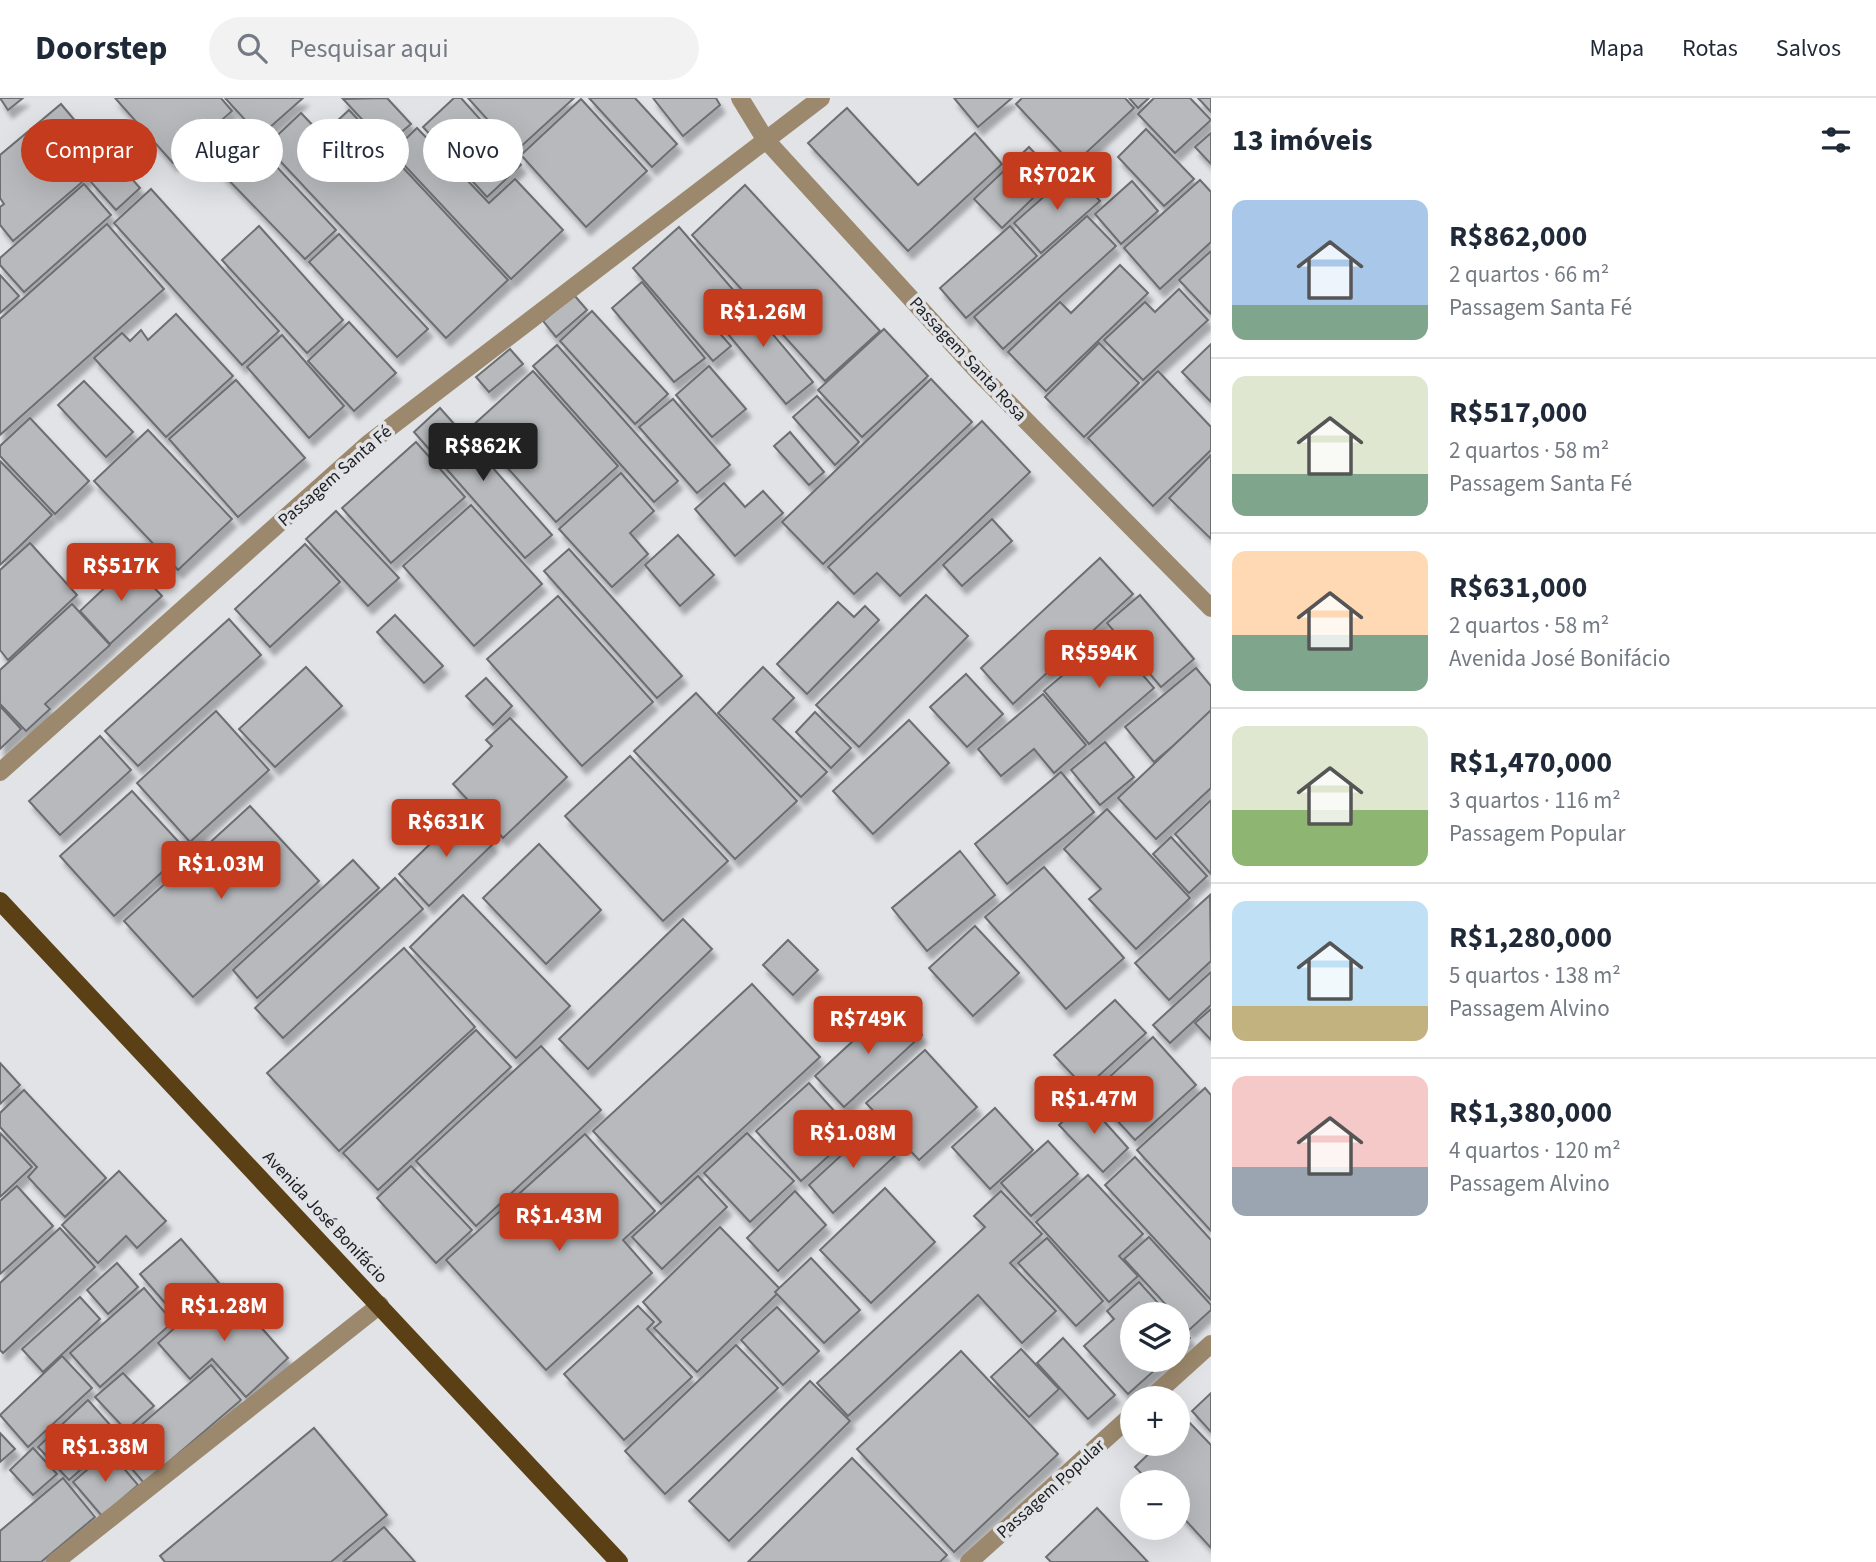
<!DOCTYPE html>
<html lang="pt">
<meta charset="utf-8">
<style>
:root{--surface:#fff;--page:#f2f2f3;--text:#1f2937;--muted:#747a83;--line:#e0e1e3;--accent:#c53b1d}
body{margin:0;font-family:"Source Sans 3",sans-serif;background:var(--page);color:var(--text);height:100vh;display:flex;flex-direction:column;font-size:26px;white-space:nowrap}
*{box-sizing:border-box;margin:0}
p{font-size:23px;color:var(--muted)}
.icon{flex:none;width:38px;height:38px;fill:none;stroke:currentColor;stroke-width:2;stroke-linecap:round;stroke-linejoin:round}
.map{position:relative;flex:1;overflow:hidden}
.drawer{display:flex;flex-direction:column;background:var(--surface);width:665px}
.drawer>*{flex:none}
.banner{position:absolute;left:21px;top:21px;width:665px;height:63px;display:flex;gap:14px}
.controls{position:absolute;left:1120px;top:1204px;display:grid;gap:14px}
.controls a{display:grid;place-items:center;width:70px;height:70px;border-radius:50%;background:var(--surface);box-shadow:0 7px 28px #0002;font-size:35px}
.price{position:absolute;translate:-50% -60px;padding:0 16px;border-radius:7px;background:var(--accent);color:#fff;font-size:23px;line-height:46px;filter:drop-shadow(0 2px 4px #0008)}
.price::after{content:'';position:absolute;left:50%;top:42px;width:21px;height:16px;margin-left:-10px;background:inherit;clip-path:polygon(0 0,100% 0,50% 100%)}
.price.on{background:#222;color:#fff}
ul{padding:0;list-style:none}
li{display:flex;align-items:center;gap:21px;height:175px;padding:0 21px}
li+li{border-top:2px solid var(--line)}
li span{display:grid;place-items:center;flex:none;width:196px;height:140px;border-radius:14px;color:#555}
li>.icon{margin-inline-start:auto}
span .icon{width:84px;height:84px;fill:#fffc;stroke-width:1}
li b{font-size:30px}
h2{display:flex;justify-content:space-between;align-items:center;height:84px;padding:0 21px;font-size:30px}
.pill{padding:0 24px;border-radius:32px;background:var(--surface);box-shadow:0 7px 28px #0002;font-size:24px;line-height:63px}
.pill.on{background:var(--accent);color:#fff}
header{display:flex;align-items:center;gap:42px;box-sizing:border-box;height:98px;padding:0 35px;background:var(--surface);border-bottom:2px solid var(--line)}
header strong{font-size:33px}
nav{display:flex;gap:38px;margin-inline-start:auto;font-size:24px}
.search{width:490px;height:63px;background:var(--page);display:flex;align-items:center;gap:18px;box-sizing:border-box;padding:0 24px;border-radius:38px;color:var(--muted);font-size:26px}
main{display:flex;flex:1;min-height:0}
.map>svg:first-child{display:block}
.building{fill:#b7b9bc;stroke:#6d6e71;stroke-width:2;filter:url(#shadow)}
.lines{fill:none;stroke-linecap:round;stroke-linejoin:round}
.minor{stroke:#9c896d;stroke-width:18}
.major{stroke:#5b4015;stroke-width:18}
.labels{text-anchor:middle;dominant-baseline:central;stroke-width:7;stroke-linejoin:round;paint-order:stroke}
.street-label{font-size:18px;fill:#1f1f21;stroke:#e1e3e7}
</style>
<header>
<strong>Doorstep</strong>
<div class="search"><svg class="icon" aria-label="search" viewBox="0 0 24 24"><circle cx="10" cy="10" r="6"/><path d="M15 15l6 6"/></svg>Pesquisar aqui</div>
<nav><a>Mapa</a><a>Rotas</a><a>Salvos</a></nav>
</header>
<main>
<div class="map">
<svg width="1211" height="1464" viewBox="0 0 1211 1464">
<defs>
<filter id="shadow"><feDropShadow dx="4.5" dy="8" stdDeviation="2" flood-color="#0004"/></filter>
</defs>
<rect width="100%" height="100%" fill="#e1e3e7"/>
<g class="building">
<polygon points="0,0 23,0 8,12"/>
<polygon points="115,0 221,0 232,13 173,65"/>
<polygon points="225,0 303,0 260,38"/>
<polygon points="387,0 411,26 386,47 343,1"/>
<polygon points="454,0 461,0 521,67 487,99 423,29"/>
<polygon points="468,0 574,0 516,53"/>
<polygon points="589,0 635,0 677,46 652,69"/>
<polygon points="653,0 716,0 720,7 683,38"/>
<polygon points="954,0 1012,0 978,29"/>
<polygon points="1022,0 1125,0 1134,10 1073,67 1016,6"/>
<polygon points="1129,0 1149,0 1138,10"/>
<polygon points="1154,0 1190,0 1211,22 1175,55 1138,16"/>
<polygon points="1198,0 1211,0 1211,14"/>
<polygon points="581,1 647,73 586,129 521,57"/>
<polygon points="61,6 108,62 13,143 0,127 0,109 4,106 0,100 0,57"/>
<polygon points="847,10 918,87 975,35 1002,66 908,153 808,45"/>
<polygon points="349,12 508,182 446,240 266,48 301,15 322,37"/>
<polygon points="417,30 489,105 515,81 563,132 511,181 392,54"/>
<polygon points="1146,31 1194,81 1164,108 1118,59"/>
<polygon points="1211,35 1211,66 1195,49"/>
<polygon points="1029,49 1056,78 1002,130 974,101"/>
<polygon points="236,50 249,65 261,52 336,132 305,161 216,69"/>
<polygon points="116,63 140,90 116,112 91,84"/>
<polygon points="1073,73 1100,103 1041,155 1014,125"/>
<polygon points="1200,82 1211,94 1211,144 1160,191 1124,150"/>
<polygon points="1132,83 1158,113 1121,146 1095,116"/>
<polygon points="84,86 111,117 24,194 0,167 0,160"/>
<polygon points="745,87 880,233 825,283 692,137"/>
<polygon points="151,91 279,233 242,267 114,125"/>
<polygon points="1087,118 1116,148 1003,251 974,219"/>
<polygon points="107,126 164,191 0,337 0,221"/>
<polygon points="259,128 343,222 307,255 222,162"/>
<polygon points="1010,128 1037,158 966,220 940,190"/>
<polygon points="679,129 735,194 705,219 731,248 713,263 633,170"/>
<polygon points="339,136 428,231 397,259 309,164"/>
<polygon points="1211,153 1211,216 1179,182"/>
<polygon points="1120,167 1148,195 1046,293 1008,254 1060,204 1071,215"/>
<polygon points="0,177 19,198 0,215"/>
<polygon points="642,184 705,260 674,284 612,210"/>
<polygon points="1179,191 1208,222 1143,282 1104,242 1145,204 1155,214"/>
<polygon points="739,196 813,284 786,306 713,218"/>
<polygon points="574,197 587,212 556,239 543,223"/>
<polygon points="592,213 668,296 635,326 560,243"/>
<polygon points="176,216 233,278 166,339 94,260 122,235 130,243 141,232 148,242"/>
<polygon points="349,224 396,275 354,313 308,263"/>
<polygon points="884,231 928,278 862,339 818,292"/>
<polygon points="282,237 344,308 309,340 247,269"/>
<polygon points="1099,245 1139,285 1084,339 1045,299"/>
<polygon points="1211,246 1211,304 1182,274"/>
<polygon points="557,247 678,383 654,404 533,268"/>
<polygon points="510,251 523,266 489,294 476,279"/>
<polygon points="709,268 746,311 712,339 676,297"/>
<polygon points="533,273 618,368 556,424 471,329"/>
<polygon points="1158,273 1211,329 1211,352 1153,408 1088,340"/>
<polygon points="931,281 972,324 823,466 782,424"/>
<polygon points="236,282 305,360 238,419 169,341"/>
<polygon points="84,283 133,334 106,359 58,307"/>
<polygon points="817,298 859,344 835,367 793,319"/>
<polygon points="673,301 730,367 697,395 639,329"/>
<polygon points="440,310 552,437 525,460 414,334"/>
<polygon points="30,320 89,383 55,416 0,358 0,348"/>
<polygon points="982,323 1030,374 900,498 877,475 854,496 828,469"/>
<polygon points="148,332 232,421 178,472 94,383"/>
<polygon points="790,334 824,374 809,387 774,348"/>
<polygon points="416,344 465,399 391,465 342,410"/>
<polygon points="1211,357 1211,441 1169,400"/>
<polygon points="0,363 52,417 0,467"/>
<polygon points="621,375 654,413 630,435 648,456 612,489 559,431"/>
<polygon points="724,385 745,409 763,393 783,415 735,458 695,411"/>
<polygon points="471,407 542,486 474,548 403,468"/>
<polygon points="336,413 399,480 368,508 306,441"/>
<polygon points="992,421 1012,443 962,488 943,467"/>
<polygon points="678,437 714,477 680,508 645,467"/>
<polygon points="30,445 77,497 8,562 0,552 0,472"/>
<polygon points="305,446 340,484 270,549 235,511"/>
<polygon points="569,451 682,578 657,600 544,473"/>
<polygon points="1100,460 1133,496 1013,606 981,570"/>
<polygon points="131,465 162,498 110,546 80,513"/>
<polygon points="926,497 968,538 859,649 816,607"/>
<polygon points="1140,497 1194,561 1161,589 1107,525"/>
<polygon points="558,498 653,604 582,668 487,561"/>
<polygon points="838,504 854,519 865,508 879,522 807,596 777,566"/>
<polygon points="72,506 110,547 45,606 50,611 26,633 0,606 0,572"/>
<polygon points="395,517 443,568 424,585 377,534"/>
<polygon points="229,521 261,557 138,668 105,633"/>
<polygon points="1109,538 1154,590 1089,646 1044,593"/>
<polygon points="306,569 342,608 275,669 239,631"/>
<polygon points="763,569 794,600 773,621 827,674 801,699 718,615"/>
<polygon points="1196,570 1211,588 1211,616 1154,664 1125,629"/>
<polygon points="966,576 1003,616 967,649 930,609"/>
<polygon points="486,580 512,608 493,627 466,598"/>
<polygon points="696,595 797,703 735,761 634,653"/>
<polygon points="1043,596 1086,647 1054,675 1034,651 1001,678 978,651"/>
<polygon points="0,608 21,631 0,651"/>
<polygon points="1211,612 1211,690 1156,741 1118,700"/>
<polygon points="216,613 269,672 190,744 137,685"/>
<polygon points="815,614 851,650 831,670 796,634"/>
<polygon points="510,620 567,679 503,740 453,686 492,648 486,642"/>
<polygon points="909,622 949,665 873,736 833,693"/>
<polygon points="100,638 131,672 60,737 29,703"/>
<polygon points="1105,644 1134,679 1100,707 1071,672"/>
<polygon points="630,658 728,763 663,823 565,718"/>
<polygon points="1061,674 1094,714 1007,786 975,746"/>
<polygon points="132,693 186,752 114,818 60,758"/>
<polygon points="1211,702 1211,776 1175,736"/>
<polygon points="250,708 319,783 193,899 124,823"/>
<polygon points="1107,711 1190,800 1136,851 1089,801 1101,791 1064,751"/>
<polygon points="463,714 493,746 429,808 399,776"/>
<polygon points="1171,739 1207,778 1189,795 1153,756"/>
<polygon points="539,746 601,812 546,866 483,800"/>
<polygon points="960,753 995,797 927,853 892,810"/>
<polygon points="353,762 379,790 257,900 233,872"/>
<polygon points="1044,769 1124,860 1066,911 985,819"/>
<polygon points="395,780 423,811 283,940 255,910"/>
<polygon points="463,797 570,908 516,960 410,849"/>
<polygon points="1210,797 1211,863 1169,902 1135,865"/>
<polygon points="683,821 712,851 588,971 559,941"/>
<polygon points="975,828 1019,875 973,918 929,870"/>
<polygon points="788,842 818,872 793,897 763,867"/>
<polygon points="404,850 475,929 339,1053 267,975"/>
<polygon points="1211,874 1211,907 1170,945 1153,927"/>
<polygon points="752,886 820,959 661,1106 593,1033"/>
<polygon points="1115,902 1146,935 1085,990 1054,957"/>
<polygon points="893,906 922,937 844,1009 815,978"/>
<polygon points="1211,911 1211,942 1195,925"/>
<polygon points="476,932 511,969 378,1092 343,1055"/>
<polygon points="1153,939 1196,987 1135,1042 1092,995"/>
<polygon points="541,948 601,1012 476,1128 416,1063"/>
<polygon points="925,952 977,1009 919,1062 866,1005"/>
<polygon points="0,965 20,987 0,1006"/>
<polygon points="809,985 854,1035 801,1083 756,1033"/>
<polygon points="1205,990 1211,997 1211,1133 1137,1052"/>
<polygon points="24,992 106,1080 65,1119 28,1079 37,1069 0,1029 0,1015"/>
<polygon points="1085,1002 1128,1050 1103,1074 1059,1027"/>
<polygon points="995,1010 1033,1052 990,1091 952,1049"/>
<polygon points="872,1029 897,1056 833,1115 809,1087"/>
<polygon points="0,1035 32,1069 0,1099"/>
<polygon points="747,1035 794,1083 750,1124 704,1075"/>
<polygon points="585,1036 655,1113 623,1142 652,1175 546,1272 446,1162"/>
<polygon points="1048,1043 1078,1076 1031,1118 1001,1085"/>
<polygon points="1135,1059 1211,1142 1211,1202 1105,1087"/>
<polygon points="411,1068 472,1132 436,1165 377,1100"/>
<polygon points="119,1073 166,1123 137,1150 126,1138 98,1165 62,1127"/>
<polygon points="1088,1077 1143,1136 1119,1158 1138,1178 1109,1204 1036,1124"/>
<polygon points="698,1078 727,1109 662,1171 632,1139"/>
<polygon points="17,1088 53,1128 0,1176 0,1103"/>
<polygon points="885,1090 935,1144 871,1205 820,1152"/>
<polygon points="795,1093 826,1127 778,1173 747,1140"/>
<polygon points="1001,1093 1042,1136 1010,1165 1056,1213 1022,1245 978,1197 848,1318 817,1285 985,1129 974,1118"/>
<polygon points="720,1129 781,1192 697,1274 654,1230 661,1224 643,1204"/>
<polygon points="60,1130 95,1169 3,1255 0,1252 0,1185"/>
<polygon points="1149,1139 1211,1207 1211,1212 1189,1232 1124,1161"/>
<polygon points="1047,1140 1103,1203 1076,1228 1018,1165"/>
<polygon points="181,1141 219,1185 178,1220 140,1176"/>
<polygon points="811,1160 860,1212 824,1245 775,1194"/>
<polygon points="117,1165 138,1189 108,1216 87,1192"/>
<polygon points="1139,1184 1168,1216 1132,1216 1132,1262 1166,1262 1128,1296 1084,1248 1114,1221 1107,1213"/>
<polygon points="223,1186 288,1260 246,1299 212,1261 190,1281 158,1245"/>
<polygon points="144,1190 173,1224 100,1289 70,1255"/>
<polygon points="80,1199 100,1221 43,1274 22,1251"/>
<polygon points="638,1208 654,1224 647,1231 692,1279 624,1342 564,1276"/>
<polygon points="777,1209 819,1253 783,1287 741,1242"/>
<polygon points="1178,1227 1190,1240 1178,1251"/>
<polygon points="1063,1240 1115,1297 1088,1321 1037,1265"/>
<polygon points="736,1247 778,1290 665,1396 625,1353"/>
<polygon points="1021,1251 1059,1291 1029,1319 991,1279"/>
<polygon points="961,1253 1058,1356 954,1454 857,1351"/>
<polygon points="62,1258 92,1290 28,1349 0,1317"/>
<polygon points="211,1267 241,1302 144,1385 114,1350"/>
<polygon points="123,1275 154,1308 126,1332 95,1299"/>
<polygon points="810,1283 850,1323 729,1443 689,1403"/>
<polygon points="1211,1295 1211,1334 1192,1313"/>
<polygon points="88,1302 119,1337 69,1382 38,1349"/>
<polygon points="1186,1321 1211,1347 1211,1450 1178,1414 1178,1384 1150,1384 1135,1369 1159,1346 1178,1346 1178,1329"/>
<polygon points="314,1330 387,1417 331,1464 165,1464 160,1458"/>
<polygon points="0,1335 15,1351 0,1364"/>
<polygon points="33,1350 57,1376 33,1397 10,1372"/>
<polygon points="109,1353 138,1387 102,1418 73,1384"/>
<polygon points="852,1360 947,1457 940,1464 748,1464"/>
<polygon points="63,1380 95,1419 41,1464 0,1464 0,1433"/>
<polygon points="1097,1410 1148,1464 1051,1464 1046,1459"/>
<polygon points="384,1429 415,1464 343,1464"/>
</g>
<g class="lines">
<g class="minor">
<polyline points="740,0 765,41 980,276 1211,510"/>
<polyline points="0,674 368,346 821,0"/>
<polyline points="1151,1300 1211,1246"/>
<polyline points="55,1464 380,1207"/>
<polyline points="969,1464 1132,1317"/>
</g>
<polyline class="major" points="0,803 619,1464"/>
</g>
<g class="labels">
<g class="street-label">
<text transform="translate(968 261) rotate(47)">Passagem Santa Rosa</text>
<text transform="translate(335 378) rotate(-41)">Passagem Santa Fé</text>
<text transform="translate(325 1119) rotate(47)">Avenida José Bonifácio</text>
<text transform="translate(1051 1391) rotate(-42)">Passagem Popular</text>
</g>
</g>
</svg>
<div class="controls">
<a><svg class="icon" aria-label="layers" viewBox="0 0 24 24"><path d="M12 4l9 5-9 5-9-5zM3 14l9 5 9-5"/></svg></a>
<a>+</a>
<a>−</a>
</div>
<b class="price" style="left:1057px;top:114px">R$702K</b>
<b class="price" style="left:763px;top:251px">R$1.26M</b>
<b class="price on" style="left:483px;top:385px">R$862K</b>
<b class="price" style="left:121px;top:505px">R$517K</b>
<b class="price" style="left:1099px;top:592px">R$594K</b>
<b class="price" style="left:446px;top:761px">R$631K</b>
<b class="price" style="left:221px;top:803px">R$1.03M</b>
<b class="price" style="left:868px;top:958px">R$749K</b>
<b class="price" style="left:1094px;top:1038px">R$1.47M</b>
<b class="price" style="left:853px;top:1072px">R$1.08M</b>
<b class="price" style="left:559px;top:1155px">R$1.43M</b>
<b class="price" style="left:224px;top:1245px">R$1.28M</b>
<b class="price" style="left:105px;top:1386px">R$1.38M</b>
<div class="banner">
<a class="pill on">Comprar</a>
<a class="pill">Alugar</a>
<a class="pill">Filtros</a>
<a class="pill">Novo</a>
</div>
</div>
<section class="drawer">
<h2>13 imóveis<svg class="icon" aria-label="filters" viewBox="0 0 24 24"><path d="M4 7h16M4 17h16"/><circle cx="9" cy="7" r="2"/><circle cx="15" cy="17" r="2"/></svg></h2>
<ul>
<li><span style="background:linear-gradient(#a9c7e8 75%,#7fa58c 0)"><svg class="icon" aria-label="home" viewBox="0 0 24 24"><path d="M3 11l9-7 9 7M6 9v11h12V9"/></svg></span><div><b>R$862,000</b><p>2 quartos · 66 m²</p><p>Passagem Santa Fé</p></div></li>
<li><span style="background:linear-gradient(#dfe7d0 70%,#7fa58c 0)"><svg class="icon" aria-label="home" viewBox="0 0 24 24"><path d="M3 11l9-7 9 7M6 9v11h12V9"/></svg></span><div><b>R$517,000</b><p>2 quartos · 58 m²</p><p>Passagem Santa Fé</p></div></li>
<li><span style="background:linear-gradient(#ffd9b3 60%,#7fa58c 0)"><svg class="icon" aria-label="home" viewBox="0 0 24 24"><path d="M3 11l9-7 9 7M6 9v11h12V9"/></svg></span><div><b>R$631,000</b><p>2 quartos · 58 m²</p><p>Avenida José Bonifácio</p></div></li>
<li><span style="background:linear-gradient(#dfe7d0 60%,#8fb573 0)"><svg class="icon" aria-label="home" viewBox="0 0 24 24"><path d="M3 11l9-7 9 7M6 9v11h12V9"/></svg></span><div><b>R$1,470,000</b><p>3 quartos · 116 m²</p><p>Passagem Popular</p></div></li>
<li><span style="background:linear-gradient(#bfe0f5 75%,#c2b280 0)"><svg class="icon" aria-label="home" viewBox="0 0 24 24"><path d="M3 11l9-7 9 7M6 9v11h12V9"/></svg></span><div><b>R$1,280,000</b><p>5 quartos · 138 m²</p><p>Passagem Alvino</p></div></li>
<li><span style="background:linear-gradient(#f6c9c9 65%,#9aa5b1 0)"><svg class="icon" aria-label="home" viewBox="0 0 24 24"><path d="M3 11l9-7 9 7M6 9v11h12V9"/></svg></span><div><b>R$1,380,000</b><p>4 quartos · 120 m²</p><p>Passagem Alvino</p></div></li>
</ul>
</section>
</main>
